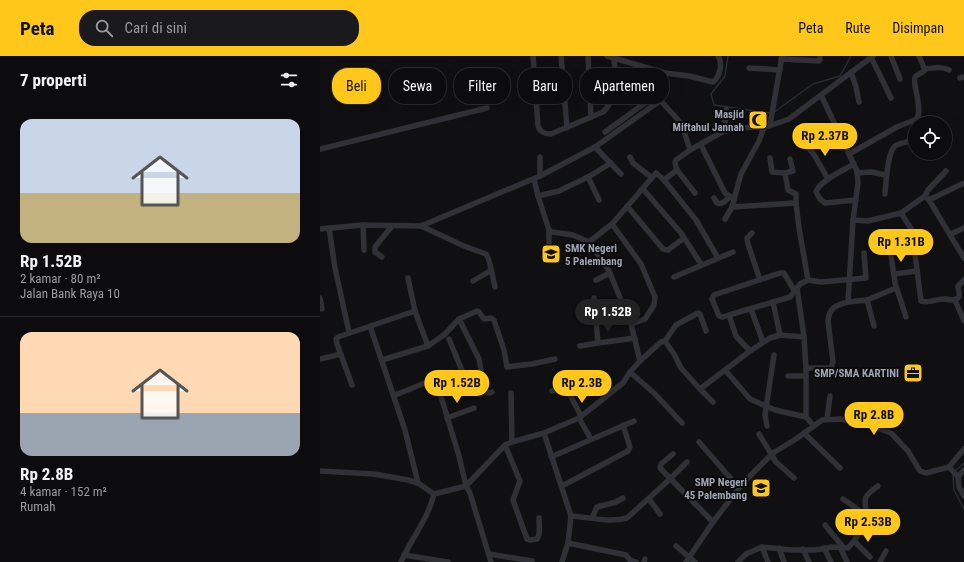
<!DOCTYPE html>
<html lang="id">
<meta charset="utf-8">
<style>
:root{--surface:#0c0b0d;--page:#1a191b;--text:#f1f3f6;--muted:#9a9b9d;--line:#2c2b2e;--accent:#ffc71a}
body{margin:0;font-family:"Roboto Condensed",sans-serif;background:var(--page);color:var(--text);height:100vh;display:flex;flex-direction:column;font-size:15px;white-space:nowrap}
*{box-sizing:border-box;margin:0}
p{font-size:13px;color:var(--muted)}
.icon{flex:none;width:22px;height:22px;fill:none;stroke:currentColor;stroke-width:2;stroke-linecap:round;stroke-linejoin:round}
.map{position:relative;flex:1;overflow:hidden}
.sheet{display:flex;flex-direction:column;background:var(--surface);width:320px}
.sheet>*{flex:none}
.top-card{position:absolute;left:12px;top:12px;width:380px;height:36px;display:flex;gap:8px}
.buttons{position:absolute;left:588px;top:60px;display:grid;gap:8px}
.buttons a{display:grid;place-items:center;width:44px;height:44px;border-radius:50%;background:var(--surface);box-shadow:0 4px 16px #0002,0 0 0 1px var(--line);font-size:20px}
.price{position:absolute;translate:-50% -34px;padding:0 9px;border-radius:14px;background:var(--accent);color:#111;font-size:13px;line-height:26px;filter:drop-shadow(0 1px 2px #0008)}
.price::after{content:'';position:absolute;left:50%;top:24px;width:12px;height:9px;margin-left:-6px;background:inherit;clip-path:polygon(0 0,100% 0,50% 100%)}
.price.on{background:#222;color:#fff}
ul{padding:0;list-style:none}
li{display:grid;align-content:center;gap:8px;height:212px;padding:0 20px}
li+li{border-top:1px solid var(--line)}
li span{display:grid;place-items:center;height:124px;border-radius:12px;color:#555}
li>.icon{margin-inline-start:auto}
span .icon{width:72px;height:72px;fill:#fffc;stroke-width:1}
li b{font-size:17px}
h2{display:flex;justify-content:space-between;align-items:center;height:48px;padding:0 20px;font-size:17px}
.chip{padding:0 14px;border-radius:16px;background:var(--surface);box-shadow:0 4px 16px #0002,0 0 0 1px var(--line);font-size:14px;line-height:36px}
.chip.on{background:var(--accent);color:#111}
header{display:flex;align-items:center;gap:24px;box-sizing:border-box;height:56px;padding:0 20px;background:var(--accent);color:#111}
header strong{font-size:19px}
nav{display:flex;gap:22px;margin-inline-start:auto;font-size:14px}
.search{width:280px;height:36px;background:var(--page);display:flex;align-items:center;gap:10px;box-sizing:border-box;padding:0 14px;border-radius:16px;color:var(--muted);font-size:15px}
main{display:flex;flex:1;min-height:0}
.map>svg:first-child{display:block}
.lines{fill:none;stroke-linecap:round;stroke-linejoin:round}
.stream{stroke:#252d35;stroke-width:1.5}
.minor{stroke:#303136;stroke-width:5.5}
.labels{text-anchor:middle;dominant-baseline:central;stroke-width:4;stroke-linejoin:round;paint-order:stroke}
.poi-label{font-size:11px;font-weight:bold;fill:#9fa4b3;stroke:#0b0b0c;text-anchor:end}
</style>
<header>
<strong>Peta</strong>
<div class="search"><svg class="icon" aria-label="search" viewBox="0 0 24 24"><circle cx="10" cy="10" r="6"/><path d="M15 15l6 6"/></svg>Cari di sini</div>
<nav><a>Peta</a><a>Rute</a><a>Disimpan</a></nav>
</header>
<main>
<section class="sheet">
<h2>7 properti<svg class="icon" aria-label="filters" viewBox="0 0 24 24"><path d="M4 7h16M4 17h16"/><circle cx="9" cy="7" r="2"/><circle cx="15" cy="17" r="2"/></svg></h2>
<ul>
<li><span style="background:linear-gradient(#c9d6e8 60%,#c2b280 0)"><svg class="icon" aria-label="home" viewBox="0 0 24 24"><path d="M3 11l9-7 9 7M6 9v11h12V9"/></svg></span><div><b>Rp 1.52B</b><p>2 kamar · 80 m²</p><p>Jalan Bank Raya 10</p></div></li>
<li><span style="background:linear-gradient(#ffd9b3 65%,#9aa5b1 0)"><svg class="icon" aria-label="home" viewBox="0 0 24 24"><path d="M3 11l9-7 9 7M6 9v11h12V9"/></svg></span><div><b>Rp 2.8B</b><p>4 kamar · 152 m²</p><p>Rumah</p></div></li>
</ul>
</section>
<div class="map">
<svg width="644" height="506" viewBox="0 0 644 506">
<rect width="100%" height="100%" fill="#100f11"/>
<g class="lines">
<g class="stream">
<polyline points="408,0 405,20 391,38 394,49 450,57"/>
<polyline points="453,57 493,28 520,20 531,0"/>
<polyline points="635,415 644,407"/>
<polyline points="633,418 634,434 644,453"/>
</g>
<g class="minor">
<path d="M213 0 218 70C220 77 225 78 231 78L283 56 286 53 297 36 327 12"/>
<polyline points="241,0 247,72"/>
<polyline points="268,0 271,61"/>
<path d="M287 0 345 17 369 20 393 26C400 21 403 7 398 0"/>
<polyline points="571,0 580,23"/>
<polyline points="551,1 571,42"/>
<polyline points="294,2 297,36"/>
<polyline points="461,3 499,5 500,4 500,0"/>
<polyline points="429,12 460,14"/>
<path d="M605 13C614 12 620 10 629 14"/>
<polyline points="531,16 536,31 539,46"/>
<polyline points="640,22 644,21"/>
<polyline points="340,44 360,66 363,72 370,94"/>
<polyline points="450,69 462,0"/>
<polyline points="406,75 405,64 406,53"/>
<polyline points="285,76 340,36"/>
<polyline points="381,89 405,137 414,143"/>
<polyline points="275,91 301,118"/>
<polyline points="487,91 493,97 508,123"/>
<polyline points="0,93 167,52"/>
<path d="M529 98 577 71 597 63C603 51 592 28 595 21 597 18 603 17 605 14L599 0"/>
<polyline points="310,101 313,107 331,121"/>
<polyline points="450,102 452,116 465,117 468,134 476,138 476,147"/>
<path d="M534 108C524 114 499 125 496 136L500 143 505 147 536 144"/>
<polyline points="357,114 375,137"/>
<polyline points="465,117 473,115 470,103"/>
<polyline points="537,117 551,116 566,119"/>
<polyline points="220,120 220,101"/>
<polyline points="268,121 279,144"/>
<polyline points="214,123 218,140 229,174 232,176 253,179 269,186 284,207 289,215 311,268 320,305"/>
<polyline points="344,124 357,114 355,107 356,104 370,94 404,75 421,72 449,70 469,63 553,0"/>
<polyline points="323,133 361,177 381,208"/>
<path d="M565 138C566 128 567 97 575 90 578 88 583 87 587 86"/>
<polyline points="218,140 239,135 268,121 291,107"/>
<polyline points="605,140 609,144 644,202"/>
<path d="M394 142 397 147C402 149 406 145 409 141"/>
<polyline points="609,144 644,127"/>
<polyline points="307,150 343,193 348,194 364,182"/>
<polyline points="412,151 476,147 479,172 488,224"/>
<path d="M581 157 595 179 594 190 601 245C609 248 617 242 626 243 630 244 635 245 638 242 641 239 638 234 638 230L644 224"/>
<polyline points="405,163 412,151 421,118 439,85 444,71"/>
<polyline points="533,164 548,165 581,157 605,140 608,134 626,115"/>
<polyline points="292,168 321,208 335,241 334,249 325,263 311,268"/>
<polyline points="43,169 44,194"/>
<path d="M101 170 144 190 166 198C170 202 173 223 175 231"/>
<polyline points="9,172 15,212 29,276"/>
<path d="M0 173 43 169 101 170 220 120 275 91 337 47 340 44C340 34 344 27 345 17"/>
<polyline points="229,174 229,191"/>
<polyline points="432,177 427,182 428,188 440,224"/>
<polyline points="631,178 644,172"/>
<polyline points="269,186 292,168 336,117 344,124 376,164 398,202"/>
<polyline points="62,201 55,196 55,191 72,170"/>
<polygon points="460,217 464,217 474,234 474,236 470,241 409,259 403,261 399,260 392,243 394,239"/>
<polyline points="574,218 597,215"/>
<polyline points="354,221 413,196"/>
<polyline points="88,222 95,255"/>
<polyline points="276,224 290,217"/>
<polyline points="153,225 170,215"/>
<polyline points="0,242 2,253"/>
<polyline points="274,242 278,287 315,282"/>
<polyline points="635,244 644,265"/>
<polyline points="453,246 460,279"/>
<polyline points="528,246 547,244"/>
<polyline points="431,253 443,286"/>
<polyline points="409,259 416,280 430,295"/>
<polyline points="586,261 575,227 570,192 573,190 594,190"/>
<polyline points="139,263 159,303 165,335 168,337 172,336"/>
<polyline points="50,270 85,374 98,427"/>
<polyline points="554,270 547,244 576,232"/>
<polyline points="129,283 143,317 140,321 122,327 119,334 139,400 146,430 150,437 171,506"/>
<polyline points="345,285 356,269 378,257 380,258 386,275"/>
<polyline points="260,290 278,287"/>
<polyline points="0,303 21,298"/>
<polyline points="62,304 108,290 125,278 139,263 157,255 159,256 164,263 171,262 174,264 184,294 187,311 212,308 235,303"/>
<path d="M486 312H508L511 311 513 306 508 265C509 252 516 249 528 246L533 164 538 127 537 115 501 39"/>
<polyline points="406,315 430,343 455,354 486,361"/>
<polyline points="310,316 335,338 362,367"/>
<polyline points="468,320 486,320"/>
<polyline points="32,329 17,288 16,283 18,281 95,255 108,290"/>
<polyline points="380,333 393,346"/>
<polyline points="232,335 246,331"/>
<polyline points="191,337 192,386"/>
<polyline points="75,339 105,327"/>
<polyline points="261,360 246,331 269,321"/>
<polyline points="127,362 154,352"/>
<polyline points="259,362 271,383"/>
<polyline points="507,363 510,340"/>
<polyline points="493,369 486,361 486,312 484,281 477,232 480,228 488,224 501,226 546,222 544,197"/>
<polyline points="447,370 445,359 454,299"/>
<polyline points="224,377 251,460 248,487 242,506"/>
<polyline points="484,377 520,412"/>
<polyline points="439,378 456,406 474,422"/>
<polyline points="379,386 419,432"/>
<path d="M185 389 200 425 193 444 207 483 210 484 217 483C221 477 219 469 219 462"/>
<polyline points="353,398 341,408 340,412 393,466"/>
<polyline points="231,401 314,365"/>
<polyline points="629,411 638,421"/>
<polyline points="644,414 638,421 639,431 644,440"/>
<polyline points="0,415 54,418 88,424 98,427 114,438 146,430 185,389 192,386 224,377 259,362 303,327 310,316 320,305 341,286 345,285 354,298 361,312 380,333 430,295 450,282 460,279 484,281"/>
<polyline points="242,430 308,395 310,391 303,369"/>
<polyline points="329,443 340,458"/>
<path d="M251 460C269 461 289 467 307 462L350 423 367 406"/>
<path d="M547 460C544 443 542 441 558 430"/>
<polyline points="272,462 277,451 296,446 303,442"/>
<polyline points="505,469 523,491"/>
<polyline points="534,485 550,501"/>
<polyline points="248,487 306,499 310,504 316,506"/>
<polyline points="356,490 375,506"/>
<polyline points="442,491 448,506"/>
<polyline points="520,491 527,506"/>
<polyline points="459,492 464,506"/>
<polyline points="504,492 511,506"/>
<polyline points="483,493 489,506"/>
<polyline points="169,498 212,505"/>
<polyline points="84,499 128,506"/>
<path d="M81 506C91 483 108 463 114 438"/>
<polyline points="324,506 325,503"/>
<polyline points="366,506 393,466 423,427 453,397 476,383 502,364 521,363 558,372 571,377 588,395 600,415 606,417 629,411 644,393"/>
<polyline points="418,506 426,498 442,491 471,494 495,494 512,491 528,492 534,485 548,462 547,460 523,443"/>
<polyline points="560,506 566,495"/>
</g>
</g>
<defs>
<g id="mosque-square" transform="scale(1)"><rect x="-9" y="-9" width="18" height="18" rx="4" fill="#ffc71a" stroke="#0b0b0c"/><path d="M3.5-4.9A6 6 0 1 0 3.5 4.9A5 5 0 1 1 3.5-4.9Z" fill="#111"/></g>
<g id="school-square" transform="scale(1)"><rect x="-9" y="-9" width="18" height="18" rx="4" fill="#ffc71a" stroke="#0b0b0c"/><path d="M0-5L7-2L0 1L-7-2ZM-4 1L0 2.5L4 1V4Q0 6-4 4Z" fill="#111"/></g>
<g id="office-square" transform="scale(1)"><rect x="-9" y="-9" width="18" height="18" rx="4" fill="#ffc71a" stroke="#0b0b0c"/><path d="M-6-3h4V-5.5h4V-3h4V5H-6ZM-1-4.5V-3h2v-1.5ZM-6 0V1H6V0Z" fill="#111"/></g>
</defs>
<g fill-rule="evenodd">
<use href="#mosque-square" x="438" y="64"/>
<use href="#school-square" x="231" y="198"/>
<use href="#office-square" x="593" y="317"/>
<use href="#school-square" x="441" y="432"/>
</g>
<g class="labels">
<g class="poi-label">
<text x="424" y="58">Masjid<tspan x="424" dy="13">Miftahul Jannah</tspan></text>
<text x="245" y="192" text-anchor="start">SMK Negeri<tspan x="245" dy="13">5 Palembang</tspan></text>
<text x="579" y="317">SMP/SMA KARTINI</text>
<text x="427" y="426">SMP Negeri<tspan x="427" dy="13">45 Palembang</tspan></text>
</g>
</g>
</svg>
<div class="buttons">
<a><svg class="icon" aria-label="locate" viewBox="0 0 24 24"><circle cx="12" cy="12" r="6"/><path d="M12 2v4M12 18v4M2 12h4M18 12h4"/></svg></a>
</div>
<b class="price" style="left:505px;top:101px">Rp 2.37B</b>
<b class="price" style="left:581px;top:207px">Rp 1.31B</b>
<b class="price on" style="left:288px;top:277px">Rp 1.52B</b>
<b class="price" style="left:137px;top:348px">Rp 1.52B</b>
<b class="price" style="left:262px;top:348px">Rp 2.3B</b>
<b class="price" style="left:554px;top:380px">Rp 2.8B</b>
<b class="price" style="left:548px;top:487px">Rp 2.53B</b>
<div class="top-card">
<a class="chip on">Beli</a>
<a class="chip">Sewa</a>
<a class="chip">Filter</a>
<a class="chip">Baru</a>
<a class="chip">Apartemen</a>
</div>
</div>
</main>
